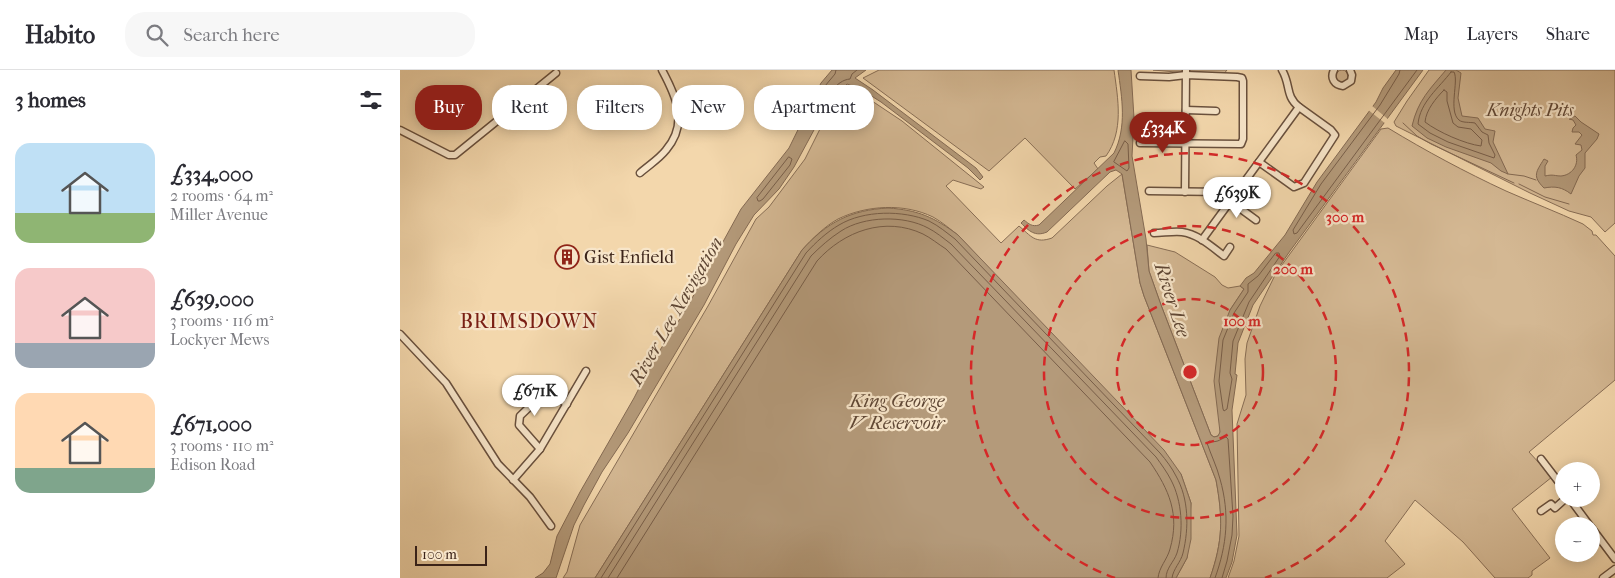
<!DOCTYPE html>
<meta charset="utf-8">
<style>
:root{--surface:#fff;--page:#f7f7f7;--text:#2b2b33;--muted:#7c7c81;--line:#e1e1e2;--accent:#8f2418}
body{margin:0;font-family:"IM FELL French Canon",serif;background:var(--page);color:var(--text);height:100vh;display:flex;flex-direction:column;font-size:19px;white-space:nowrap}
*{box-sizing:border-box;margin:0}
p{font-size:16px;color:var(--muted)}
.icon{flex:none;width:28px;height:28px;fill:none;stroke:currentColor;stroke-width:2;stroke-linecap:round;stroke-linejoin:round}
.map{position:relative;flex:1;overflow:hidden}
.sheet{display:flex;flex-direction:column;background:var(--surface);width:400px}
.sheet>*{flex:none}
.top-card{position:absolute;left:15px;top:15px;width:475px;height:45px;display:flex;gap:10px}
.tools{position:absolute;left:1155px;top:392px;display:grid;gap:10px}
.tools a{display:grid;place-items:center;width:45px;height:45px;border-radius:50%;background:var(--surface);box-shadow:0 2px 12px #0003;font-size:25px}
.scale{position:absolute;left:15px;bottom:12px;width:72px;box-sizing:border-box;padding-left:5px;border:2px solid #3b2318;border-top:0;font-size:14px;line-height:18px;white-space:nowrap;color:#3b2318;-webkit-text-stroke:4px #f7e5c9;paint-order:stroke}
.price{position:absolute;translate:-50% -42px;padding:0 11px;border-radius:18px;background:#fff;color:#222;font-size:16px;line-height:32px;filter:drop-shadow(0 1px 2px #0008)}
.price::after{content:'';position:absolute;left:50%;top:30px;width:15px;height:11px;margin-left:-8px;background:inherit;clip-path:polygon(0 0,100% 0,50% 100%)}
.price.active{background:var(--accent);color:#fff}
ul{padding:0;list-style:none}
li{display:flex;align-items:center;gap:15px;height:125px;padding:0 15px}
li span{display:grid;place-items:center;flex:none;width:140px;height:100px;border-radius:15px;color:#555}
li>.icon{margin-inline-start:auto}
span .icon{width:60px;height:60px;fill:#fffc;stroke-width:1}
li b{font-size:21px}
h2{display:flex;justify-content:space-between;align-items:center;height:60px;padding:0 15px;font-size:21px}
.tag{padding:0 18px;border-radius:20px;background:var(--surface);box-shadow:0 2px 12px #0003;font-size:18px;line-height:45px}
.tag.active{background:var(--accent);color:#fff}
header{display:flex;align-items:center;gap:30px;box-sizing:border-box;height:70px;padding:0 25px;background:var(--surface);border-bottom:1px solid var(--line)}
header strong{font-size:24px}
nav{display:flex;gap:28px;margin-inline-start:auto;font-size:18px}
.search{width:350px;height:45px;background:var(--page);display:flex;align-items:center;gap:12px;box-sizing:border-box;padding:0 18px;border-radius:20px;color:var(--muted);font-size:19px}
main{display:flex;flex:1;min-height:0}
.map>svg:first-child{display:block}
.green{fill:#d4b893;stroke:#886e56}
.water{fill:#b49a7a;stroke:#846a53}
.pier{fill:#f3d7ac}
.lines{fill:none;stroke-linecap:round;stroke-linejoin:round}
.shore{stroke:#785e49;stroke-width:1}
.stream{stroke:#846a53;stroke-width:1}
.minor-casing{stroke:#69503d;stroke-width:9}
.minor{stroke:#f7e5c9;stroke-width:6}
.ring{fill:none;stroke:#d62828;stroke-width:2.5;stroke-dasharray:9 6}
.labels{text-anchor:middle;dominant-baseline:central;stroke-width:4.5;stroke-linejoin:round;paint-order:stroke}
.park-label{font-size:18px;font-style:italic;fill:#614837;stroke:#f7e5c9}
.poi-label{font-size:18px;fill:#3b2318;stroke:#f7e5c9;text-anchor:start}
.water-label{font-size:19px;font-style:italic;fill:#5f4735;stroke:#f7e5c9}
.quarter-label{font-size:20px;letter-spacing:1px;fill:#7a1f14;stroke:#f7e5c9}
.centre{fill:#d62828;stroke:#f7e5c9;stroke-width:2.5}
.ring-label{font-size:15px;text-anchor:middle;font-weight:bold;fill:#d62828;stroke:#f7e5c9;stroke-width:4.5;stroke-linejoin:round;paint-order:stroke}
</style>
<header>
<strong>Habito</strong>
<div class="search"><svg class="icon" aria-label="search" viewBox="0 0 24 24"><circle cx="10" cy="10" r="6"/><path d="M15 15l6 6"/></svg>Search here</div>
<nav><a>Map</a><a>Layers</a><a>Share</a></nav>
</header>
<main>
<section class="sheet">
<h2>3 homes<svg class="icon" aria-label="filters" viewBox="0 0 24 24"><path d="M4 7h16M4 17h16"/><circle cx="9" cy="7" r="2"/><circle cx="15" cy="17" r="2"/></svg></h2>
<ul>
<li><span style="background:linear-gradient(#bfe0f5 70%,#8fb573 0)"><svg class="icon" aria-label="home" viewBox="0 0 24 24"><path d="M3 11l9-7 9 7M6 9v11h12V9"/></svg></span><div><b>£334,000</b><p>2 rooms · 64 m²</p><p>Miller Avenue</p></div></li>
<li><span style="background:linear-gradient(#f6c9c9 75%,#9aa5b1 0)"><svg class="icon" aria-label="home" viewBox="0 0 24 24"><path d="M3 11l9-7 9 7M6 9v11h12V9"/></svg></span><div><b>£639,000</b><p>3 rooms · 116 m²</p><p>Lockyer Mews</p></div></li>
<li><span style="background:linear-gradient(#ffd9b3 75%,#7fa58c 0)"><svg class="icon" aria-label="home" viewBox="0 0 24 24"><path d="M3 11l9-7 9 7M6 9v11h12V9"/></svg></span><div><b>£671,000</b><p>3 rooms · 110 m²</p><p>Edison Road</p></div></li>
</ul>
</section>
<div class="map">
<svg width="1215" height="508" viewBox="0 0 1215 508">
<rect width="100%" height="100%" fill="#f3d7ac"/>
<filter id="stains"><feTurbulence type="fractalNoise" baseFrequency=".004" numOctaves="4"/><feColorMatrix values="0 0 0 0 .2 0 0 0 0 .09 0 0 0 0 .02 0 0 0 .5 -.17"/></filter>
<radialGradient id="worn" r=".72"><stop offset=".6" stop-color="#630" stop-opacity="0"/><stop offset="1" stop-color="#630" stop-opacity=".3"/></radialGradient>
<g class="green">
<circle cx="942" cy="6" r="6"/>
<path d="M479 0H714C718 29 724 61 706 86L700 87 694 93 698 99 675 119 625 68 589 101 463 8Z"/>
<polygon points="753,0 827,0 822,6"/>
<polygon points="1029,0 1215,0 1215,153 1205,162 1191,147 1169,141 1130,123 996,56 994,52 1007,31"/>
<path d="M454 19 502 51 584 117 581 119 553 110 546 116 601 173 619 156C631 166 635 174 652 168L707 116 722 104 740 213 744 226 816 410C823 448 823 471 810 508H776L787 488 791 433 781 404 558 165C550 159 542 152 533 147 504 133 467 135 438 149 425 156 412 169 402 180L195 508H163L167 502 180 455 308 236 356 149 369 137 405 89 424 51 440 25Z"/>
<path d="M988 58C1026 81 1065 102 1106 121 1131 132 1157 142 1183 154L1192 161 1193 165H1196L1215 186V310L1129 382 1152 407 1112 439 1150 488 1132 501V505L1128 508H1095L1063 472 1015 430 985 471 1005 494 987 508H828L834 491 839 466 837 354 846 325 845 289 847 273 860 236 876 203 981 59Z"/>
<polygon points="747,175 775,182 815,207 822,215 828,218 840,216 844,219 830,240 820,363 818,366 814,367 811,365 761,235 749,201"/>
</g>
<g class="water">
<polygon points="432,0 466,0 455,8 473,20 576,98 583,107 580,110 568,98 481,32 462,20 447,14 428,34 394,97 379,119 354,145 336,174 304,235 228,363 202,402 184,435 174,455 156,508 135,508 143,503 150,494 157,466 180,422 234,328 253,291 285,241 341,139 389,78 421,13"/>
<path d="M718 0H731L734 48 732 86 746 169 749 201 761 235 811 365 814 367 818 366 820 362 814 311 819 268 830 240 844 219 840 216 846 208 854 203 885 165 917 112 976 32 983 18 996 0H1023L890 181 853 235 838 273 835 304 837 305 832 340 837 465 832 492 826 508H810C823 471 823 448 816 410L744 226 740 213 722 104 716 100 710 102 647 162C635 167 629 161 621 153L624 150C629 154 632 157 639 155L714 83C727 57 722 28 718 0Z"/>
<path d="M1046 0H1056L1061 3 1058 28 1062 46 1078 48 1085 59 1095 61 1093 72 1108 104 1101 101 1091 93 1046 77 1027 68 1012 56C1018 30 1030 19 1046 0Z"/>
<path d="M1175 46 1181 52 1199 64 1197 69 1185 83V98L1179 106 1171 124C1162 117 1155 116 1144 118 1132 106 1136 102 1144 89L1148 91 1145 96V106C1153 104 1155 106 1161 106 1172 105 1179 95 1176 85L1182 80 1181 75 1175 74 1182 65 1179 62H1172L1173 58 1176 55 1173 50 1169 49Z"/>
<path d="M488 138C518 140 534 147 558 165L764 380 781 404 791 433V469L787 488 776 508H195L402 180C427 152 451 140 488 138Z"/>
</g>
<polygon class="pier" points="971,35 989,50 986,54 967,39"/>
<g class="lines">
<g class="shore">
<path d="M436 0 435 4 425 16 415 38 416 41 419 40C425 29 436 10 450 9L452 4 457 0"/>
<polyline points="1000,0 999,4 980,35 921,114 893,160 894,164 897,163 1017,0"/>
<path d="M1051 2H1054C1059 11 1048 41 1059 50 1062 53 1070 52 1075 53L1082 62 1088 65 1089 73 1095 85 1094 88 1048 72 1030 63 1018 54C1020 32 1039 18 1051 2Z"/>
<path d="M1044 20 1047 22V31L1053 53 1058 57 1071 59 1082 70 1081 76C1065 74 1038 62 1025 52 1026 40 1036 28 1044 20Z"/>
<polygon points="725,71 728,74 729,98 727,101 714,92"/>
<polygon points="389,87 392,89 390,95 363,129 360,131 358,131 357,128"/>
<polygon points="876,183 879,183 880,186 849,232 833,271 830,303 832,309 827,339 824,341 823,339 819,311 823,270 834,243 848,222 848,214 858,206"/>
<path d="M201 508 406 183C416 172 427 162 439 155 464 140 503 140 529 151 539 156 547 163 555 169L760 383C766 390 772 398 776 406 789 429 789 458 783 483 781 492 773 499 772 508"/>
<path d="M208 508 411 186C420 177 430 168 441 161 464 146 504 145 528 158 536 162 543 168 551 174L756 387C761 394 767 402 771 410 782 431 784 460 777 483 774 492 766 498 766 508"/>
<path d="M217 508 417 191C444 161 485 146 523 164 531 168 538 174 546 179L750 392C769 420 780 444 770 479 767 490 759 497 758 508"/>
<path d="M815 508C827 475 830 444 820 409 817 397 811 385 807 373L809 371C817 373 819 370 826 367L828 369 833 446 832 465 827 491 822 508"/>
</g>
<g class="stream">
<polyline points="1003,53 1017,66 1031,74 1114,113"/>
<polyline points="1108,104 1124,106 1136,110"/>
<polyline points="1119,114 1145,127 1169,134"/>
</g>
<g class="minor-casing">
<g id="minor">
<path d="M934 0C930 8 934 15 943 16L951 11 952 5 950 0"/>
<polyline points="740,6 769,7 786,5 837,7 842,8 843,11 843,69 841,74 740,73"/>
<polyline points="786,40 816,41"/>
<polyline points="0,60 49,85 55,85 156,3"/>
<polyline points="859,92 894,117 904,113 935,65 931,60 899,37"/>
<path d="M240 103C249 95 259 89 266 80 289 53 276 26 262 0"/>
<polyline points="749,121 823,122"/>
<polyline points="785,122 786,0"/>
<polyline points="830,131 856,150"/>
<path d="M754 163C763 163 773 161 782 162 798 164 812 177 824 186L830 177"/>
<path d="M802 170 899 37C885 26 891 15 882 0"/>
<polyline points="0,264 46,313 98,394 130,427 151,456"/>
<polyline points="140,379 119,355 120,346 145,322 150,323 167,334"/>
<polyline points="1141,389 1164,419"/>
<polyline points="113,410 140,379 186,301"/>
<polyline points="1170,429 1190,456"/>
<polyline points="1141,441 1151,434 1155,438 1165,429"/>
<polyline points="1191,457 1215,489"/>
<polyline points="1203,508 1215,499"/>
</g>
</g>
<use href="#minor" class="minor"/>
</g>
<g class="ring">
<circle cx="790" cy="302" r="73"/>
<circle cx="790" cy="302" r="146"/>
<path d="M715 508A219 219 0 1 1 865 508"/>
</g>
<defs>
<g id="building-ring" transform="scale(1.25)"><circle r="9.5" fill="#f7e5c9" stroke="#8f2418" stroke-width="1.5"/><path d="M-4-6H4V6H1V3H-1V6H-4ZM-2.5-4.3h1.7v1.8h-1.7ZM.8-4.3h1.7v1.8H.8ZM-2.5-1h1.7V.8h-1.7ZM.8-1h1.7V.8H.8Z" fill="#8f2418"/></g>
</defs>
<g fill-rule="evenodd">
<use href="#building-ring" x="167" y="187"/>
</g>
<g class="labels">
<g class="park-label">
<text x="1130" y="40">Knights Pits</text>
</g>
<g class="poi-label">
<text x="184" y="187">Gist Enfield</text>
</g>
<g class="water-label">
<text transform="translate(772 230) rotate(72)">River Lee</text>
<text transform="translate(276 241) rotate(-60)">River Lee Navigation</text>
<text x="497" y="331">King George<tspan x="497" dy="22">V Reservoir</tspan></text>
</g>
<g class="quarter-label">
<text x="129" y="251">BRIMSDOWN</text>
</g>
</g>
<circle cx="790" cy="302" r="8" class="centre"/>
<g class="ring-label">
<text x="945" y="152">300 m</text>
<text x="893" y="204">200 m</text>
<text x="842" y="256">100 m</text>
</g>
<rect width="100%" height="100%" filter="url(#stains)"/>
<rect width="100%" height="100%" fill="url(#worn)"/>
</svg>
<div class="tools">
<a>+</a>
<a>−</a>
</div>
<div class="scale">100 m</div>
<b class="price active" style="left:763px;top:84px">£334K</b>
<b class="price" style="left:837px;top:149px">£639K</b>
<b class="price" style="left:135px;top:347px">£671K</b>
<div class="top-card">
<a class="tag active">Buy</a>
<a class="tag">Rent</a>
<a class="tag">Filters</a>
<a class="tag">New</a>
<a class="tag">Apartment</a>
</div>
</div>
</main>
